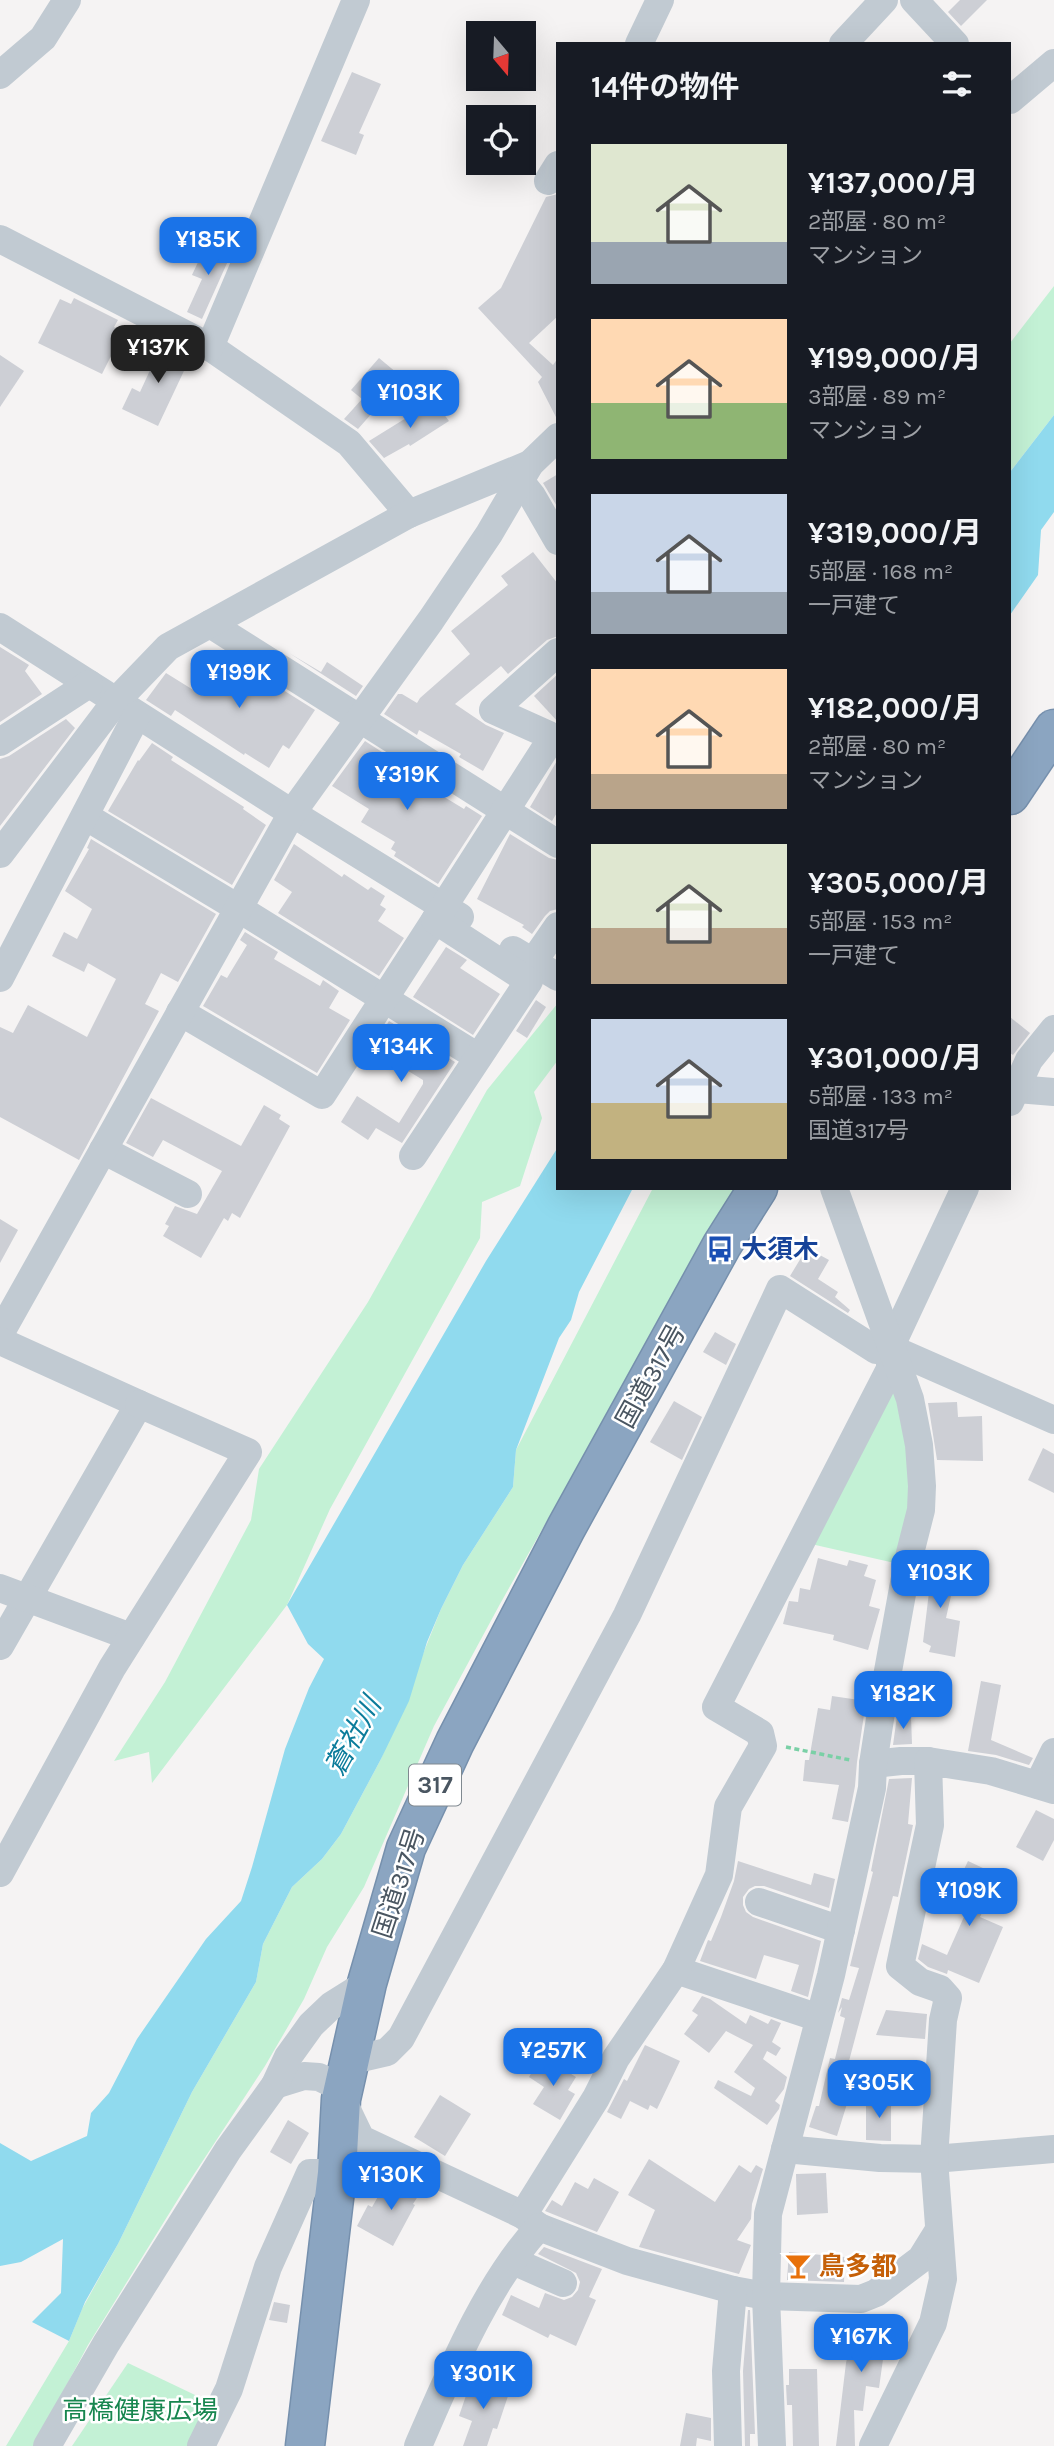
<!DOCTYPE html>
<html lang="ja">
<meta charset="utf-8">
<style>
:root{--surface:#171b24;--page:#242831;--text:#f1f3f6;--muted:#9ea1a6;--accent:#1a73e8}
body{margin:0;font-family:Karla,"Noto Sans JP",sans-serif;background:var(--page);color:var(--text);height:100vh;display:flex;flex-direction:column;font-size:26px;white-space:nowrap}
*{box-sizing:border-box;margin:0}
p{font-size:23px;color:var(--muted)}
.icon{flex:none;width:38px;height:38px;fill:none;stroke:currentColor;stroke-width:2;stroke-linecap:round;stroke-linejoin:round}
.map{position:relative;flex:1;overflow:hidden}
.drawer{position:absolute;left:556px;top:42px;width:455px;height:1148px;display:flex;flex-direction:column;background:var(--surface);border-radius:0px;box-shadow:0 7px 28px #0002}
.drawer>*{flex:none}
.needle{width:46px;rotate:161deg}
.fabs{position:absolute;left:466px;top:21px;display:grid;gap:14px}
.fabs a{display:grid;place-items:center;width:70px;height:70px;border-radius:0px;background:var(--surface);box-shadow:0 7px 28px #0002;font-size:35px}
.price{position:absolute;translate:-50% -60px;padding:0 16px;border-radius:14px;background:var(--accent);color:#fff;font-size:23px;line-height:46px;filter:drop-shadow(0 2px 4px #0008)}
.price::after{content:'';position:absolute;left:50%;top:42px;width:21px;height:16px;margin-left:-10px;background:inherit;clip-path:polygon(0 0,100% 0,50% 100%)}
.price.current{background:#222;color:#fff}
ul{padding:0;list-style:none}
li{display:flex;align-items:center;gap:21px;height:175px;padding:0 35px}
li span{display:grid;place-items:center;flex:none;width:196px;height:140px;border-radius:0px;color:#555}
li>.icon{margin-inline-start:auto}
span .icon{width:84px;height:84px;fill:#fffc;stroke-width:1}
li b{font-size:30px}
h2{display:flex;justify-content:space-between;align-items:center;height:84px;padding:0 35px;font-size:30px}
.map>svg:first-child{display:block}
.green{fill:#c3f1d5}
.water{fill:#90daee}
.building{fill:#cdcfd5}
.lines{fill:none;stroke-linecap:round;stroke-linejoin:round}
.highway-casing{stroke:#7690ad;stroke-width:41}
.path{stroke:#7ad0a6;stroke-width:3.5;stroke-dasharray:5 3.5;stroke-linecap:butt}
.minor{stroke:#c1cad2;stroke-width:28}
.highway{stroke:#8ba5c1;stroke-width:38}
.labels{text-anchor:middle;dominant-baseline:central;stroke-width:5;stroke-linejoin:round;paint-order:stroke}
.shield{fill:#fff;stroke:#808990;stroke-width:2}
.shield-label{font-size:24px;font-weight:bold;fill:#4a5661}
.transit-label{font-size:26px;font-weight:bold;fill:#164399;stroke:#fff;text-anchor:start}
.street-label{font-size:26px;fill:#4a5661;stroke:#fff}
.food-label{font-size:26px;font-weight:bold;fill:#c56008;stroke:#fff;text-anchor:start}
.park-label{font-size:26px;fill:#17864f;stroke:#fff}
.water-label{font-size:28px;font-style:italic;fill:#0c7c9b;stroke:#fff}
</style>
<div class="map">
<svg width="1054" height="2446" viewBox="0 0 1054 2446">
<rect width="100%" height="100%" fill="#f5f3f3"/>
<g class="green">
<polygon points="1054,286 1054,415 1010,472 1010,343"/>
<polygon points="558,1003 558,1060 534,1092 542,1118 520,1186 482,1202 480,1238 330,1509 287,1605 152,1783 149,1752 114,1761 165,1682 251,1520 259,1469 368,1302 487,1090"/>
<polygon points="653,1188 735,1188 500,1604 434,1726 364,1887 327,1947 304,1999 265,2066 183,2191 88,2345 34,2446 6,2446 69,2341 82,2309 118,2244 192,2092 256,1982 263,1944 292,1887 322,1859 341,1834 381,1759 441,1609 463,1565 513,1487 516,1450"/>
<polygon points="892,1377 918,1509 899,1564 811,1544"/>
<polygon points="128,2363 214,2404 195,2446 72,2446"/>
</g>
<g class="water">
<polygon points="1054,415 1054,512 1041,530 1038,575 1010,615 1010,472"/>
<polygon points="558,1147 558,1188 633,1188 579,1292 571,1320 559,1338 516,1450 513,1487 463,1565 441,1609 427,1642 409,1701 381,1759 341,1834 322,1859 292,1887 263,1944 256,1982 192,2092 118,2244 85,2302 69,2341 32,2322 61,2293 63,2239 21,2262 0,2266 0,2143 31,2161 87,2136 91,2113 109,2093 137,2039 206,1939 241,1901 252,1867 285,1749 309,1688 324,1659 308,1644 287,1605 486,1261"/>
</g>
<g class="building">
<polygon points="960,0 987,0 961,26 948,12"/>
<polygon points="352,72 381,84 359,133 364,135 356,155 321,141"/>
<polygon points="558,194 558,316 529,343 553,365 558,358 558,421 538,382 542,377 478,308 501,288 546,197"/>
<polygon points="208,241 232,252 202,319 187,312 202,279 192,275"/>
<polygon points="74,298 118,320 114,327 123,332 102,374 38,343 60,299 71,304"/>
<polygon points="163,342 191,356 158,426 122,409 132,388 140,392"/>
<polygon points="0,355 24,371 0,407"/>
<polygon points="379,358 403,378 358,429 344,419 362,399 351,390"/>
<polygon points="432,402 438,410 440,409 449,421 410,446 409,444 384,458 369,441"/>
<polygon points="558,474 558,508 543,483"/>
<polygon points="533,552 558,584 558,636 547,640 508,674 501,666 455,704 486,725 504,733 483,771 459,757 461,754 419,730 417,735 384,714 398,694 402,694 417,703 420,698 470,654 451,631 508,585 501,576"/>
<polygon points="0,647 29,665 25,671 42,694 0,722"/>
<polygon points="289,653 321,672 327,662 363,686 356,696"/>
<polygon points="229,656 315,710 289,749 283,745 269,768 245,753 244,755 175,710 171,716 146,700 166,673 203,696"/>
<polygon points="558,674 558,722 534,696"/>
<polygon points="66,719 75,728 0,826 0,759 9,756"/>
<polygon points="365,741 399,763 397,765 414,776 413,778 464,809 466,806 482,816 438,884 394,856 396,852 391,849 395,842 361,822 369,809 332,786"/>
<polygon points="152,743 173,757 171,760 244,807 243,809 266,825 232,885 108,811 138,760 139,761"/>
<polygon points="558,759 558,811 552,821 530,807"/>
<polygon points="510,834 549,858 558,860 558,909 550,911 545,916 532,934 522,927 524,925 477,899"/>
<polygon points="91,839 216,914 178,982 161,973 145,1004 159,1011 79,1160 0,1117 0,1027 13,1033 28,1005 87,1037 116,979 88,963 84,972 52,956 64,932 77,939 92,909 65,891 89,849 87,848"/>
<polygon points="294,844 342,877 344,874 368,890 371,887 385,896 380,905 386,909 378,921 404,938 379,976 278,913 292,892 274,880"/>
<polygon points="245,932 278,952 274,959 320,986 323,980 339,991 329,1008 350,1020 317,1073 203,1006 221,975 227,978 247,945 240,940"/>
<polygon points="446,947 467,960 460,968 500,994 473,1035 413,997"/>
<polygon points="536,1000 546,1007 527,1038 516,1031"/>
<polygon points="1010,1017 1030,1033 1013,1055 1010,1053"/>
<polygon points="389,1021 455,1062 402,1143 376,1128 368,1140 341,1122 357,1096 399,1123 423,1084 423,1080 372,1049"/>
<polygon points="151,1098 241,1146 264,1105 281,1115 279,1119 290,1126 240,1218 232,1213 228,1221 224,1218 201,1258 163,1236 169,1226 165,1224 175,1206 197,1214 222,1171 163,1140 153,1157 126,1143"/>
<polygon points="0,1219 18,1230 0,1263"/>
<polygon points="807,1248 829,1260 818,1279 838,1292 835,1297 850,1310 848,1313 790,1276"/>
<polygon points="715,1332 736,1344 726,1365 703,1352"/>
<polygon points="674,1401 702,1417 682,1460 650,1442"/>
<polygon points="957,1402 958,1417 982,1416 983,1461 937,1460 928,1403"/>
<polygon points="1043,1448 1054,1454 1054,1493 1028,1480"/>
<polygon points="818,1558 847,1566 849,1560 868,1565 864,1576 876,1580 869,1606 880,1609 868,1650 833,1640 834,1635 783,1624 789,1601 798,1602 800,1588 810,1590"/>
<polygon points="926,1562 957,1569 946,1618 960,1621 955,1657 929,1652 931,1646 923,1642 929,1592 920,1589"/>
<polygon points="981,1681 1001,1685 991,1740 1033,1758 1029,1765 996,1755 968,1751"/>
<polygon points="832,1696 866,1701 857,1762 855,1786 848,1822 832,1819 839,1785 803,1781 805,1760 809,1760 818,1708 830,1710"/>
<polygon points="897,1716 911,1717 912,1744 893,1745"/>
<polygon points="912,1778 908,1824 913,1825 898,1897 893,1896 849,2061 859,2065 837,2136 809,2127 816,2106 819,2106 830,2058 835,2059 845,2018 840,2016 842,2007 838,2013 842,1998 849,2000 859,1968 850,1966 873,1872 871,1871 889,1779"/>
<polygon points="1036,1810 1054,1819 1054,1840 1043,1861 1016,1847"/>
<polygon points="738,1861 811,1885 814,1873 835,1879 829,1908 764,1886 755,1886 749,1889 743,1897 743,1905 746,1912 753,1917 821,1941 808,1997 791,1991 799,1965 764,1955 756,1979 700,1961 708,1940 711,1941 721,1917 734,1881"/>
<polygon points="968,1861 1000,1876 980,1917 1003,1927 979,1983 948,1970 947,1974 928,1967 918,1959 922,1944 947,1955 967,1910 949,1901"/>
<polygon points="702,1996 710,1999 746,2024 750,2015 768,2024 771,2019 781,2023 772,2042 781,2048 776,2056 767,2051 763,2059 787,2077 784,2089 775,2101 780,2105 779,2109 767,2125 714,2088 718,2080 751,2096 755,2088 734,2072 753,2045 726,2031 709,2053 684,2034 698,2015 692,2011"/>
<polygon points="886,2010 927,2014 925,2039 876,2035"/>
<polygon points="645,2045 680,2061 657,2109 650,2105 648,2110 630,2101 621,2119 607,2112 624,2079 627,2081"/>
<polygon points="542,2056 576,2077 568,2090 575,2094 560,2120 533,2104 544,2087 529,2077"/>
<polygon points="440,2095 471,2114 445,2156 414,2137"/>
<polygon points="866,2099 891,2099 891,2141 866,2140"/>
<polygon points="288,2120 309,2133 291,2164 270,2152"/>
<polygon points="649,2159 715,2202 739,2165 751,2173 756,2165 763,2169 752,2204 751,2219 737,2240 751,2245 739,2274 639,2247 655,2210 628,2195"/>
<polygon points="826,2173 828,2213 797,2215 796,2174"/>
<polygon points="405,2178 424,2187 413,2204 415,2205 393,2246 357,2226 368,2205 372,2207 383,2188 394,2194"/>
<polygon points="594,2178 619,2192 597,2232 545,2211 552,2200 562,2206 575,2182 588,2189"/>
<polygon points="544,2247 602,2269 589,2297 596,2300 576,2346 550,2334 548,2338 502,2315 511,2295 539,2308 545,2293 564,2300 572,2297 578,2290 580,2282 576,2273 538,2254"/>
<polygon points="789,2252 845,2257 844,2282 787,2280"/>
<polygon points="274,2302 290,2305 287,2323 269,2320"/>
<polygon points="748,2310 750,2310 755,2434 750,2434 750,2446 745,2446 743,2371"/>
<polygon points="855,2320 891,2324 887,2345 885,2345 879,2388 866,2386 863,2411 854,2410 855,2446 836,2446 846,2363"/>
<polygon points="789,2369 817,2369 819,2446 793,2446 792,2405 787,2405 786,2385 789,2385"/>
<polygon points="472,2378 510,2390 497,2429 493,2428 487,2446 463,2446 472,2421 459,2416"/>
<polygon points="686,2413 711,2418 711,2441 697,2438 696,2446 680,2446"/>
</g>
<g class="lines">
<g class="highway-casing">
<g id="highway">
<polyline points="1010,795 1054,729"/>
<polyline points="305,2446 337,2173 341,2099 367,1983 406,1848 455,1742 566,1528 722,1245 758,1188"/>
</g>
</g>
<polyline class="path" points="786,1747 850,1760"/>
<g class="minor">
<polyline points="914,0 955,44"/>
<polyline points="639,44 660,0"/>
<polyline points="843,44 884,0"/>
<polyline points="0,75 43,38 67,0"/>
<polyline points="1010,100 1054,63"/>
<polyline points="548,181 558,165"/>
<polyline points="0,239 210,347 349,443 409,514"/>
<polyline points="210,347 356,0"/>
<polyline points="520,481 532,496 558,541"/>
<polyline points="210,624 558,844"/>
<polyline points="0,627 292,813 460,917"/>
<polyline points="0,742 89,684"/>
<polyline points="85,816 238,908 478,1057"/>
<polyline points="0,854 116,701 168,647 409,514 530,464"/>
<polyline points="513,950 558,977"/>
<polyline points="533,962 558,926"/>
<polyline points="0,978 137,715"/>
<polyline points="180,1012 322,1095 435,920"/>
<polyline points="1017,1089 1054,1092"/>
<polyline points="1010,1102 1029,1060 1054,1029"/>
<polyline points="103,1150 188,1194"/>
<polyline points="413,1156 529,981 435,920 548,744 549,735 493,710 558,652"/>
<polyline points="0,1334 292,813 431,620 489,534 530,464 558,437"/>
<polyline points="0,1341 139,1404 0,1646"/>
<polyline points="0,1588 131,1637"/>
<polyline points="873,1764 901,1761 928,1761"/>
<polyline points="1038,1785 1054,1752"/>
<polyline points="0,1873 112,1668 248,1452 139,1404"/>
<polyline points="759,1902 841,1930"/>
<polyline points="676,1970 819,2018"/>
<polyline points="348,2061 387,2052 401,2038 627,1615 780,1289 876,1350 890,1348 1054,1420"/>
<polyline points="275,2085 304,2076 319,2077 335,2085 361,2139 523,2215 539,2227 627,2261 733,2290 766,2296 861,2299 876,2293 921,2259 939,2230"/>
<polyline points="785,2149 880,2158 934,2159 1054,2149"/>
<polyline points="523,2215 596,2098 616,2058 676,1970 719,1875 728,1807 763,1746 760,1733 716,1707 890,1369 890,1348 965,1188"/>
<polyline points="513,2261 563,2283"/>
<polyline points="47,2446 106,2344 228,2150 275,2085 288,2057 311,2025 332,2005 367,1983"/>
<polyline points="201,2446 229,2389 268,2267 310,2173 337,2173"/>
<path d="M418 2446C449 2375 486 2284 539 2227"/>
<polyline points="728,2446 726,2371 733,2290"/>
<polyline points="772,2446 766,2296 768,2214 831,1975 872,1788 873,1764 884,1693 908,1561 921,1510 922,1486 919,1445 910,1399 834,1188"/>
<polyline points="873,2446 933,2323 943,2279 934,2159 943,2020 948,1998 940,1989 920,1982 900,1966 930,1825 928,1761 991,1771 1054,1790"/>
</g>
<use href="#highway" class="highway"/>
</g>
<defs>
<g id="bus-bare" transform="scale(2.1)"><path d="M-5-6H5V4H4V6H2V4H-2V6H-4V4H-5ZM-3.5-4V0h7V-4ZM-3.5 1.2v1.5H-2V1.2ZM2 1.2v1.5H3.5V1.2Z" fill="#1a4fb4" stroke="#fff" stroke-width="2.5" paint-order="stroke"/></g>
<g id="bar-bare" transform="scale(2.1)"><path d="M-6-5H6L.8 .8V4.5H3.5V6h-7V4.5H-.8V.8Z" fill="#e8710a" stroke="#fff" stroke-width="2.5" paint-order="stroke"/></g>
</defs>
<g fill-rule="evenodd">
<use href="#bus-bare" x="720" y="1249"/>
<use href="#bar-bare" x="798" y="2266"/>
</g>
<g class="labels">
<rect class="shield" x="409" y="1764.5" width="52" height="41" rx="5"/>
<g class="shield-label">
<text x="435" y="1785">317</text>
</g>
<g class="transit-label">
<text x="741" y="1249">大須木</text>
</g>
<g class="street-label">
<text transform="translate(651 1376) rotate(-61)">国道317号</text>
<text transform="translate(399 1883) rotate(-72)">国道317号</text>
</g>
<g class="food-label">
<text x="819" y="2266">鳥多都</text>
</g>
<g class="park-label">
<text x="140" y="2410">高橋健康広場</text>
</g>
<g class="water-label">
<text transform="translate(353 1736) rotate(-61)">蒼社川</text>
</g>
</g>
</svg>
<div class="fabs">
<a><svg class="needle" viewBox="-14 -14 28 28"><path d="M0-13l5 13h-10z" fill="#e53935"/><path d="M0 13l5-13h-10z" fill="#9ea1a6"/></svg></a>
<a><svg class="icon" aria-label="locate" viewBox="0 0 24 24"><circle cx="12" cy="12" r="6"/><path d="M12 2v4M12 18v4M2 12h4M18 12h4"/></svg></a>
</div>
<b class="price" style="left:208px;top:277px">¥185K</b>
<b class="price current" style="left:158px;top:385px">¥137K</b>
<b class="price" style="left:410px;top:430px">¥103K</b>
<b class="price" style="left:239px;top:710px">¥199K</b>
<b class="price" style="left:407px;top:812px">¥319K</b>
<b class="price" style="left:401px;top:1084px">¥134K</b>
<b class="price" style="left:940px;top:1610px">¥103K</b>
<b class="price" style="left:903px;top:1731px">¥182K</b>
<b class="price" style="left:969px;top:1928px">¥109K</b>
<b class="price" style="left:553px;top:2088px">¥257K</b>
<b class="price" style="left:879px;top:2120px">¥305K</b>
<b class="price" style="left:391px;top:2212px">¥130K</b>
<b class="price" style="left:861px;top:2374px">¥167K</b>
<b class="price" style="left:483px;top:2411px">¥301K</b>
<section class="drawer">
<h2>14件の物件<svg class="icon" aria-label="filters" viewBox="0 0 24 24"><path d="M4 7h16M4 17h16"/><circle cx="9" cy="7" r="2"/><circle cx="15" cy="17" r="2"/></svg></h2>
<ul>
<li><span style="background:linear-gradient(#dfe7d0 70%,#9aa5b1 0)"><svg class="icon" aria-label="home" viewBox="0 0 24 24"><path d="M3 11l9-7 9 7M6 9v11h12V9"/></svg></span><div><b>¥137,000/月</b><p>2部屋 · 80 m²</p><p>マンション</p></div></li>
<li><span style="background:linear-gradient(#ffd9b3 60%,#8fb573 0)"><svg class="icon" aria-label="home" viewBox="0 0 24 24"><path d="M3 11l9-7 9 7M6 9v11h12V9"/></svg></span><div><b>¥199,000/月</b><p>3部屋 · 89 m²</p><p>マンション</p></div></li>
<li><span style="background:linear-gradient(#c9d6e8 70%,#9aa5b1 0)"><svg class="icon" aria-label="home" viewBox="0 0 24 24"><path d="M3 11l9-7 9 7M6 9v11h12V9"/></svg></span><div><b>¥319,000/月</b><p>5部屋 · 168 m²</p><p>一戸建て</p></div></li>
<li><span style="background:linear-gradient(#ffd9b3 75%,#b9a48a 0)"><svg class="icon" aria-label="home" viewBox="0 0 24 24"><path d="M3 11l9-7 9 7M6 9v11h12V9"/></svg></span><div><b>¥182,000/月</b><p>2部屋 · 80 m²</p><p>マンション</p></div></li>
<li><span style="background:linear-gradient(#dfe7d0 60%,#b9a48a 0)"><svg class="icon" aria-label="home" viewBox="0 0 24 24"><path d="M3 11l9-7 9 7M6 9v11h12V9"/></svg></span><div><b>¥305,000/月</b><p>5部屋 · 153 m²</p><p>一戸建て</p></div></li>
<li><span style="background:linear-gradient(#c9d6e8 60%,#c2b280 0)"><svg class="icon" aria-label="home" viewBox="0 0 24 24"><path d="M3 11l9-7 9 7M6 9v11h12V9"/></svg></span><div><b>¥301,000/月</b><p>5部屋 · 133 m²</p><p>国道317号</p></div></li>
</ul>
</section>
</div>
